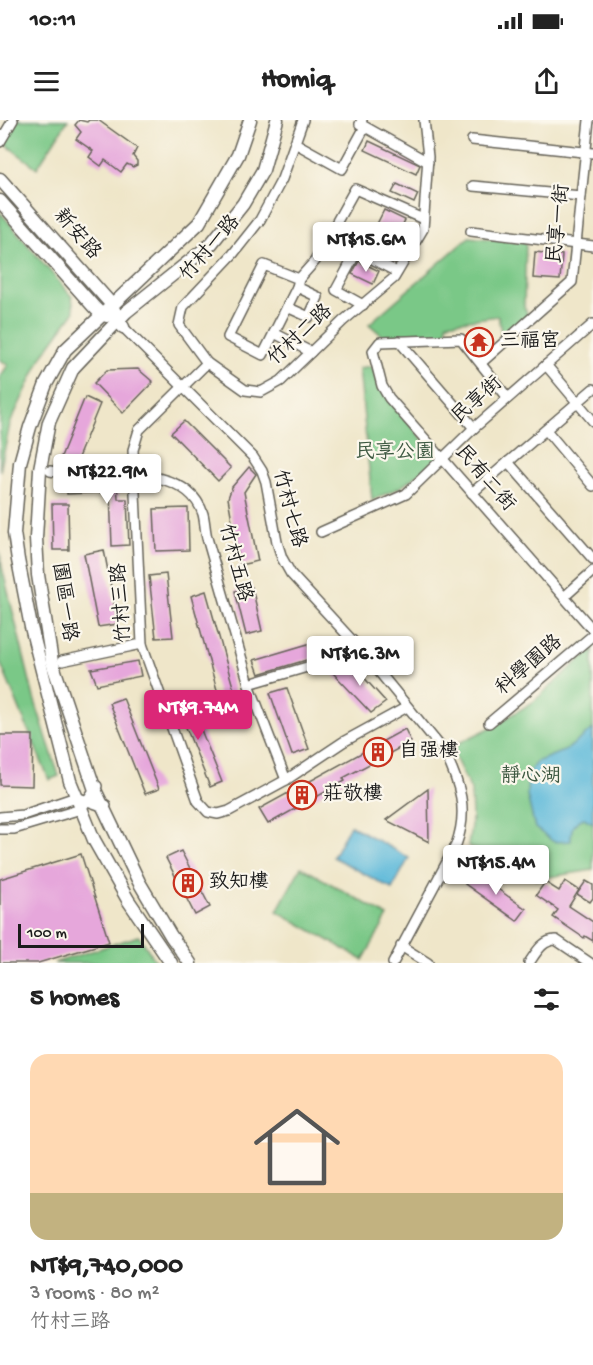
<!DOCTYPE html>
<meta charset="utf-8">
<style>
:root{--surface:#fff;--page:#f6f6f6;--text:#222;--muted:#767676;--accent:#db2777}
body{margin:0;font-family:"Gochi Hand","LXGW WenKai TC",sans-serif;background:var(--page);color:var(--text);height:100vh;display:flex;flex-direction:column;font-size:22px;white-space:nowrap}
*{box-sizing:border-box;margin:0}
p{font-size:20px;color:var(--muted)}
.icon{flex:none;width:33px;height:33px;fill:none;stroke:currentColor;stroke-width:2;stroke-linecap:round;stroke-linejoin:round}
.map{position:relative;height:843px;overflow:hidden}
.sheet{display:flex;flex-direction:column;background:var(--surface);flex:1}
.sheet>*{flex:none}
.scale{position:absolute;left:18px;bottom:15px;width:126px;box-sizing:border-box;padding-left:6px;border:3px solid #1c1c1c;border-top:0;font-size:16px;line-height:21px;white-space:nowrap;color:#1c1c1c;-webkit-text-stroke:4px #fbf7ec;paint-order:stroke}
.price{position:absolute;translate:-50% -51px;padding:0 14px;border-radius:6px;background:#fff;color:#222;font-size:20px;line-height:39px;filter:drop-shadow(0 2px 3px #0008)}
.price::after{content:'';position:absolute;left:50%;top:36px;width:18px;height:14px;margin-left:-9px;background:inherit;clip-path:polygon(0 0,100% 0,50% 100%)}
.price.selected{background:var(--accent);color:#fff}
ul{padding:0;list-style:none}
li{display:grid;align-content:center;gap:12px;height:318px;padding:0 30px}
li span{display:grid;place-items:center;height:186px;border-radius:18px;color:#555}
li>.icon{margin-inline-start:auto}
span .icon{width:108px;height:108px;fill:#fffc;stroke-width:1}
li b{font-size:26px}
h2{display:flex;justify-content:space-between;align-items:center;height:72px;padding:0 30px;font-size:26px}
.status{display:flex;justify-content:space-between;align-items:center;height:42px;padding:0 30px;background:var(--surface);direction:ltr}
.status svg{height:16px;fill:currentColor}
header{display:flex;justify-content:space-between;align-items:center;height:78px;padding:0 30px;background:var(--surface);font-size:27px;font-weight:700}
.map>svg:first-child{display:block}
.green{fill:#7ac887;stroke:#4b7252;stroke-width:1.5}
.water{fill:#5ab8d9;stroke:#3b6a7a;stroke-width:1.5}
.building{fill:#e6a7db}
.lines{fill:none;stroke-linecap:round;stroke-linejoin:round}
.minor-casing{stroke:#666359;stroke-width:12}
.tertiary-casing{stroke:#666359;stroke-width:15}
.minor{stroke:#fff;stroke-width:9}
.tertiary{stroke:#fff;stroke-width:12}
.labels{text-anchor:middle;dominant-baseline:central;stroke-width:4.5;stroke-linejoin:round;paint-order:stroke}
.street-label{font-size:20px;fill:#1c1c1c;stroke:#fbf7ec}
.poi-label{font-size:20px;fill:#1c1c1c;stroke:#fbf7ec;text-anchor:start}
.park-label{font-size:20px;fill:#3d5841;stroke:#fbf7ec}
</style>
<div class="status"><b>10:11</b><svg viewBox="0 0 49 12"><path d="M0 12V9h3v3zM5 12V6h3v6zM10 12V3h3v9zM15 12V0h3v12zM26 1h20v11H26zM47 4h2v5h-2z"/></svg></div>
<header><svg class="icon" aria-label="menu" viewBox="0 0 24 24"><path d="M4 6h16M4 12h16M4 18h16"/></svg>Homiq<svg class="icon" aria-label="share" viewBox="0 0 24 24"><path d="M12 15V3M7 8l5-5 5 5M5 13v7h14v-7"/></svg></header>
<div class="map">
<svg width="593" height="843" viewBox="0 0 593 843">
<rect width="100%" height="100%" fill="#fbf7ec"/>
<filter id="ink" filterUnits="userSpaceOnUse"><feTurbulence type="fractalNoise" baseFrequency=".0167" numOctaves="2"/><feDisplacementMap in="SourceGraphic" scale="12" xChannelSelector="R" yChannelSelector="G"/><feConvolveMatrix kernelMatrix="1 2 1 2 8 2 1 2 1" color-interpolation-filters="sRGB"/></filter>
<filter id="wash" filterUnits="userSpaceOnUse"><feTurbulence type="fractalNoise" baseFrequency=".008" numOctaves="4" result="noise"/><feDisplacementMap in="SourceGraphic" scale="24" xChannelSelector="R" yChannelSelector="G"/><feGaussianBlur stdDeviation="1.35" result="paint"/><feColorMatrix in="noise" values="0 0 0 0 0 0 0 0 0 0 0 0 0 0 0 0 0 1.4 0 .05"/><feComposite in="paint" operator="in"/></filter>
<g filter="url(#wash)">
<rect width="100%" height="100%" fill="#efe6c9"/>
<g class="green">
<polygon points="13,0 68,0 37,48 1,21"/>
<polygon points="0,92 72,177 74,192 42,236 10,304 0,351 0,257 8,245 0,240"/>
<polygon points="469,117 526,122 524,187 529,197 502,217 498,196 447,203 446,217 386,219 369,204"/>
<polygon points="372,246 379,264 438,339 401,367 372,380 359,248"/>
<polygon points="0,431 2,447 34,578 59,656 49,660 0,542"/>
<polygon points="593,528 593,750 536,759 468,726 472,698 471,670 450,627 494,606 533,582"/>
<polygon points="301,747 388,796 363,840 277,791"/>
<polygon points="139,816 157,843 54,843"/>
</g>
<g class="water">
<path d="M593 609V703L584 698C572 703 571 708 571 721L554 722 535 708 527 675 528 654 536 642 566 630Z"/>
<polygon points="350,705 409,738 392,769 333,737"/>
</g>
<g id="blocks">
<g class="building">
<polygon points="79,0 87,2 89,0 98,0 137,28 133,36 137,41 137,45 133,47 127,44 121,52 105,40 101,46 89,37 93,31 76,19 81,12 75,5"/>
<polygon points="369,21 420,45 416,54 365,30"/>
<polygon points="397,64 418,74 414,83 392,73"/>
<polygon points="384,90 405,100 387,136 366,126"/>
<polygon points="535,132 562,135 560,160 533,158"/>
<polygon points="359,141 379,151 373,164 352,154"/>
<polygon points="138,249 153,262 123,293 94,263 107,250"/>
<polygon points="85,277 100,284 75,345 60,339"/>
<polygon points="184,301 231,348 218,361 171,313"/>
<polygon points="249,347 256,354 244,372 258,441 240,445 228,378 232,367"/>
<polygon points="66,359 117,360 118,379 127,379 129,425 112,426 110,372 67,374"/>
<polygon points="52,384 68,384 69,430 53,430"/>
<polygon points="188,388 189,430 156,431 154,389"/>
<polygon points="104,430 118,504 98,507 84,434"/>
<polygon points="166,454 173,517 156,518 149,456"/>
<polygon points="252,467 262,511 246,515 235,471"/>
<polygon points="206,471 241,595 225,599 191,476"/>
<polygon points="308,524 313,538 259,554 254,540"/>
<polygon points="138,541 141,556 97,565 91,549"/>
<polygon points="350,542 386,582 371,593 333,553"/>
<polygon points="287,568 309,629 292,635 270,573"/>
<polygon points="187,575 222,662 210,667 175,580"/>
<polygon points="123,578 159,669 145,674 109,583"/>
<polygon points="405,609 411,622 343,658 345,661 268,704 259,689"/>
<polygon points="0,615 33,615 32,666 0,665"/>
<polygon points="428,669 429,722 386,700"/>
<polygon points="181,731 210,787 195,795 166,738"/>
<polygon points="81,734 109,822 38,843 0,843 0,759"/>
<polygon points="474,752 526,789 517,801 465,764"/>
<polygon points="565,761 579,770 569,786 593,802 593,821 585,816 584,818 553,797 558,790 536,775 545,762 559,771"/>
<polygon points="586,761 593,765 593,778 590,782 577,774"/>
</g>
</g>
</g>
<g filter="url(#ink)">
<use href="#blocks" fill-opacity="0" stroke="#666359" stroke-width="1.5"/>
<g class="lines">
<g class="minor-casing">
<g id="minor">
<polyline points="303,0 282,59 260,100 233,134 183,187 179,205 207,243 245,270 261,272 281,261 343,201 394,158 423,109 428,37 424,0"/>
<polyline points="362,0 360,4 428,42"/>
<polyline points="472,20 593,33"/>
<polyline points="0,22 13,0"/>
<polyline points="295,23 342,49 365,7"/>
<polyline points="473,66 581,76"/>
<polyline points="471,111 593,126"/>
<polyline points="327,120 355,135"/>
<polygon points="264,145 299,159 297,167 263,235 228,217"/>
<polyline points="299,159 315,141 355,69 423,99"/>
<polyline points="363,185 336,170 357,131 397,152"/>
<polyline points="287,187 309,197 318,177 297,167"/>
<path d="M123 207 253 337 262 351 266 362 277 422 282 438 291 454 362 531 444 631C460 664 469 690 456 725L393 843"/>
<polyline points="274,213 311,232"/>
<polyline points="399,221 474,308"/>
<polyline points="207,243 139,310 133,330 142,524 198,681 208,692 218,694 229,691 286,660 343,622 407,587"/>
<polyline points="481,243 572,162 589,0"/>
<polyline points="546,245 593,301"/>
<polyline points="508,278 461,219 380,222 373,231 382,266 389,278 593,510"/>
<polyline points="546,310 593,366"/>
<polyline points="508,342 593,439"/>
<path d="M50 351C92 358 186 339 203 394 205 402 205 410 207 418L249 564 286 660"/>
<polyline points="472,373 593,269"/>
<polyline points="321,412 406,374 474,308 593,204"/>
<polyline points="564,477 593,451"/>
<polyline points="62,541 142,524"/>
<polyline points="249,564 362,531"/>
<polyline points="489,603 593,515"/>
<polyline points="0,697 23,695 76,677 102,686 106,685"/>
<polyline points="0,709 14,709 81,689 97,666"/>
<polyline points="401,826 428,843"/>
<path d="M529 843C536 833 542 820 556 820L590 843"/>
</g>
</g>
<g class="tertiary-casing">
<g id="tertiary">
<polyline points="0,59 112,185 118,200 123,207"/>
<polyline points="0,81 94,187 101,194 107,196"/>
<polyline points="171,843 128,780 94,720 70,661 31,507 18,440 14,413 20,343 30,307 46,264 65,230 199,103 238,35 250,0"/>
<polyline points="190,843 171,816 139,762 95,670 52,542 38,455 36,418 40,349 49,302 73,248 126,192 211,124 243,84 263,50 277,0"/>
</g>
</g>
<use href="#minor" class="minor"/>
<use href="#tertiary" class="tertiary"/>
</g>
</g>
<defs>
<g id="temple-ring" transform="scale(1.5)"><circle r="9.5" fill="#fbf7ec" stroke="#c8321e" stroke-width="1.5"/><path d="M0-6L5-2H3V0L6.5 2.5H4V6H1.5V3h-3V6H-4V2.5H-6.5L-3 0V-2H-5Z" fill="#c8321e"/></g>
<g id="building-ring" transform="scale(1.5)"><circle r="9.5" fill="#fbf7ec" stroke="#c8321e" stroke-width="1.5"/><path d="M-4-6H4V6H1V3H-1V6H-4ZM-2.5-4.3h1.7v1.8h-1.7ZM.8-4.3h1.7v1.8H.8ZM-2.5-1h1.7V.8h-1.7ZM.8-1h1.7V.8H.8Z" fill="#c8321e"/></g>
</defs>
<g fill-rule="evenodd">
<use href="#temple-ring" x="479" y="222"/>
<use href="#building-ring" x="378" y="632"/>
<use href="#building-ring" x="302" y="675"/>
<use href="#building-ring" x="188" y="763"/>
</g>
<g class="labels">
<g class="street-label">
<text transform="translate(560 104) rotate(-84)">民享一街</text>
<text transform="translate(76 115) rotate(49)">新安路</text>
<text transform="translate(211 129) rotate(-49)">竹村一路</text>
<text transform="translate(301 216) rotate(-43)">竹村二路</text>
<text transform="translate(478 281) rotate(-42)">民享街</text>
<text transform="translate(484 359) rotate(49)">民有二街</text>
<text transform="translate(288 389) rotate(75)">竹村七路</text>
<text transform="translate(234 443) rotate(75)">竹村五路</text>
<text transform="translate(63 482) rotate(82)">園區一路</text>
<text transform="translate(123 483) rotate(-94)">竹村三路</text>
<text transform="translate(530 546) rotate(-41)">科學園路</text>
</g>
<g class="poi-label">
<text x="500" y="222">三福宮</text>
<text x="399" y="632">自强樓</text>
<text x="323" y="675">莊敬樓</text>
<text x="209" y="763">致知樓</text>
</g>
<g class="park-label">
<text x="395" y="333">民享公園</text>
<text x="531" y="657">靜心湖</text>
</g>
</g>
</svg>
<div class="scale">100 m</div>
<b class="price" style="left:366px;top:153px">NT$15.6M</b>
<b class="price" style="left:107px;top:385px">NT$22.9M</b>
<b class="price" style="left:360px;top:567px">NT$16.3M</b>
<b class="price selected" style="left:198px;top:621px">NT$9.74M</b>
<b class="price" style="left:496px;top:776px">NT$15.4M</b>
</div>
<section class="sheet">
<h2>5 homes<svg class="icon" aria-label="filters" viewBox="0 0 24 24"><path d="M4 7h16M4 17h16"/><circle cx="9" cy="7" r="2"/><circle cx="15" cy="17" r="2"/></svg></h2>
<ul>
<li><span style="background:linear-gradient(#ffd9b3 75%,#c2b280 0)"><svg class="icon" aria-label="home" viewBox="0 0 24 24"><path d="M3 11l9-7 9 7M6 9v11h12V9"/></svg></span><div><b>NT$9,740,000</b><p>3 rooms · 80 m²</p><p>竹村三路</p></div></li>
</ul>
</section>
